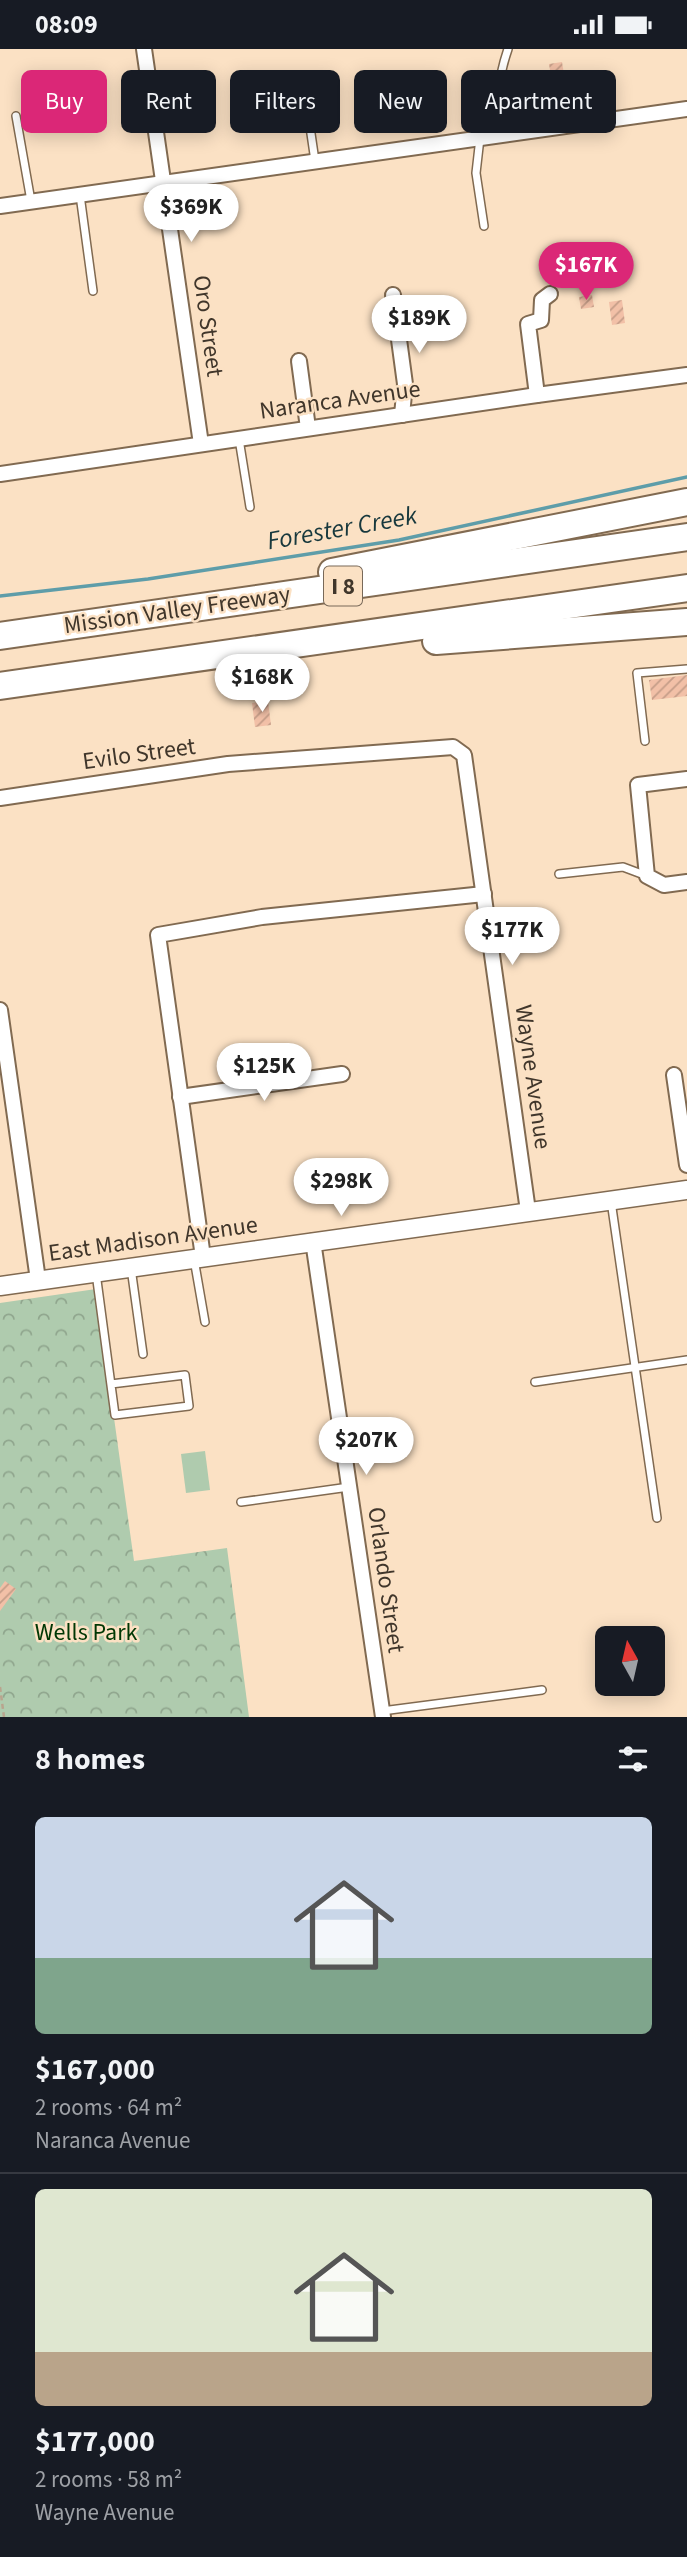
<!DOCTYPE html>
<meta charset="utf-8">
<style>
:root{--surface:#171b24;--page:#20242c;--text:#f1f3f6;--muted:#9ea1a6;--line:#363941;--accent:#db2777}
body{margin:0;font-family:"Source Sans 3",sans-serif;background:var(--page);color:var(--text);height:100vh;display:flex;flex-direction:column;font-size:26px;white-space:nowrap}
*{box-sizing:border-box;margin:0}
p{font-size:23px;color:var(--muted)}
.icon{flex:none;width:38px;height:38px;fill:none;stroke:currentColor;stroke-width:2;stroke-linecap:round;stroke-linejoin:round}
.map{position:relative;height:1668px;overflow:hidden}
.side{display:flex;flex-direction:column;background:var(--surface);flex:1}
.side>*{flex:none}
.top-card{position:absolute;left:21px;top:21px;width:646px;height:63px;display:flex;gap:14px}
.needle{width:46px;rotate:352deg}
.fabs{position:absolute;left:595px;top:1577px;display:grid;gap:14px}
.fabs a{display:grid;place-items:center;width:70px;height:70px;border-radius:10px;background:var(--surface);box-shadow:0 4px 18px #0003;font-size:35px}
.price{position:absolute;translate:-50% -60px;padding:0 16px;border-radius:24px;background:#fff;color:#222;font-size:23px;line-height:46px;filter:drop-shadow(0 2px 4px #0008)}
.price::after{content:'';position:absolute;left:50%;top:42px;width:21px;height:16px;margin-left:-10px;background:inherit;clip-path:polygon(0 0,100% 0,50% 100%)}
.price.current{background:var(--accent);color:#fff}
ul{padding:0;list-style:none}
li{display:grid;align-content:center;gap:14px;height:371px;padding:0 35px}
li+li{border-top:2px solid var(--line)}
li span{display:grid;place-items:center;height:217px;border-radius:10px;color:#555}
li>.icon{margin-inline-start:auto}
span .icon{width:126px;height:126px;fill:#fffc;stroke-width:1}
li b{font-size:30px}
h2{display:flex;justify-content:space-between;align-items:center;height:84px;padding:0 35px;font-size:30px}
.pill{padding:0 24px;border-radius:10px;background:var(--surface);box-shadow:0 4px 18px #0003;font-size:24px;line-height:63px}
.pill.current{background:var(--accent);color:#fff}
.status{display:flex;justify-content:space-between;align-items:center;height:49px;padding:0 35px;background:var(--surface);direction:ltr}
.status svg{height:19px;fill:currentColor}
.map>svg:first-child{display:block}
.grass{fill:#afcbae}
.forest{fill:url(#forest-crowns)}
.lines{fill:none;stroke-linecap:round;stroke-linejoin:round}
.stream{stroke:#5e9da9;stroke-width:3.5}
.building{fill:url(#building-hatch)}
.service-casing{stroke:#816a51;stroke-width:10}
.minor-casing{stroke:#816a51;stroke-width:18}
.tertiary-casing{stroke:#816a51;stroke-width:21}
.motorway-casing{stroke:#816a51;stroke-width:30}
.path{stroke:#b9a48e;stroke-width:2.5;stroke-dasharray:5 3.5;stroke-linecap:butt}
.service{stroke:#fff;stroke-width:7}
.minor{stroke:#fff;stroke-width:14}
.tertiary{stroke:#fff;stroke-width:18}
.motorway{stroke:#fff;stroke-width:26}
.labels{text-anchor:middle;dominant-baseline:central;stroke-width:5;stroke-linejoin:round;paint-order:stroke}
.shield{fill:#fbe1c4;stroke:#786959;stroke-width:2}
.shield-label{font-size:23px;font-weight:bold;fill:#40362b}
.street-label{font-size:24px;fill:#40362b;stroke:#fbe1c4}
.park-label{font-size:24px;fill:#003704;stroke:#fbe1c4}
.water-label{font-size:26px;font-style:italic;fill:#17383d;stroke:#fbe1c4}
</style>
<div class="status"><b>08:09</b><svg viewBox="0 0 49 12"><path d="M0 12V9h3v3zM5 12V6h3v6zM10 12V3h3v9zM15 12V0h3v12zM26 1h20v11H26zM47 4h2v5h-2z"/></svg></div>
<div class="map">
<svg width="687" height="1668" viewBox="0 0 687 1668">
<defs>
<pattern id="forest-crowns" width="20" height="18" patternUnits="userSpaceOnUse" patternTransform="scale(1.75)"><rect width="20" height="18" fill="#afcbae"/><path d="M2 6a3 3 0 1 1 6 0M12 15a3 3 0 1 1 6 0" fill="none" stroke="#90a68e"/></pattern>
<pattern id="building-hatch" width="6" height="6" patternUnits="userSpaceOnUse" patternTransform="scale(1.75)"><rect width="6" height="6" fill="#f2c0a7"/><path d="M-1 1l2-2M0 6l6-6M5 7l2-2" fill="none" stroke="#c59d88"/></pattern>
</defs>
<rect width="100%" height="100%" fill="#fbe1c4"/>
<polygon class="grass" points="205,1402 210,1441 186,1444 181,1405"/>
<polygon class="forest" points="96,1240 134,1512 227,1499 249,1668 0,1668 0,1254"/>
<g class="lines">
<polyline class="stream" points="0,547 148,530 399,491 687,428"/>
</g>
<g class="building">
<polygon points="562,13 564,25 551,27 549,15"/>
<polygon points="592,246 594,258 581,260 579,248"/>
<polygon points="622,251 625,274 612,276 609,253"/>
<polygon points="687,626 687,647 652,651 649,631"/>
<polygon points="268,652 271,676 255,678 252,654"/>
<polygon points="5,1532 16,1540 0,1562 0,1539"/>
</g>
<g class="lines">
<g class="service-casing">
<g id="service">
<polyline points="303,30 315,112"/>
<polyline points="16,67 31,152"/>
<path d="M500 86C497 53 497 32 508 0"/>
<polyline points="480,89 476,124 484,177"/>
<polyline points="80,146 93,242"/>
<polyline points="239,390 250,458"/>
<polyline points="645,692 637,624 687,620"/>
<polyline points="559,825 623,818 647,827"/>
<polyline points="611,1152 657,1469"/>
<polyline points="194,1210 205,1273"/>
<polyline points="131,1219 143,1305"/>
<polyline points="96,1224 115,1366 189,1357 185,1326 111,1335"/>
<polyline points="535,1333 687,1311"/>
<polyline points="241,1453 349,1438"/>
<polyline points="382,1662 542,1641"/>
</g>
</g>
<g class="minor-casing">
<g id="minor">
<polyline points="144,0 201,395"/>
<polyline points="0,157 687,60"/>
<polyline points="393,246 405,335 402,366"/>
<polyline points="299,312 308,379"/>
<polyline points="537,346 528,275 541,271 542,251 550,245"/>
<polyline points="0,425 537,346 687,326"/>
<polyline points="687,730 638,736 647,827 664,836 687,833"/>
<polyline points="0,749 228,715 453,698 464,706 528,1162"/>
<polyline points="0,961 38,1231"/>
<polyline points="674,1026 687,1116"/>
<polyline points="180,1048 342,1025"/>
<polyline points="313,1192 383,1668"/>
<polyline points="203,1208 158,886 262,868 484,845"/>
</g>
</g>
<g class="tertiary-casing">
<polyline id="tertiary" points="0,1237 687,1141"/>
</g>
<g class="motorway-casing">
<g id="motorway">
<polyline points="332,523 687,453"/>
<polyline points="0,587 687,488"/>
<polyline points="436,592 687,573"/>
<polyline points="0,637 687,539"/>
</g>
</g>
<polyline class="path" points="0,1638 4,1668"/>
<use href="#service" class="service"/>
<use href="#minor" class="minor"/>
<use href="#tertiary" class="tertiary"/>
<use href="#motorway" class="motorway"/>
</g>
<g class="labels">
<rect class="shield" x="324" y="517.5" width="38" height="39" rx="5"/>
<g class="shield-label">
<text x="343" y="537">I 8</text>
</g>
<g class="street-label">
<text transform="translate(208 277) rotate(82)">Oro Street</text>
<text transform="translate(340 351) rotate(-8)">Naranca Avenue</text>
<text transform="translate(177 561) rotate(-8)">Mission Valley Freeway</text>
<text transform="translate(139 705) rotate(-8)">Evilo Street</text>
<text transform="translate(533 1028) rotate(82)">Wayne Avenue</text>
<text transform="translate(153 1190) rotate(-8)">East Madison Avenue</text>
<text transform="translate(386 1531) rotate(82)">Orlando Street</text>
</g>
<g class="park-label">
<text x="86" y="1583">Wells Park</text>
</g>
<g class="water-label">
<text transform="translate(342 479) rotate(-10)">Forester Creek</text>
</g>
</g>
</svg>
<div class="fabs">
<a><svg class="needle" viewBox="-14 -14 28 28"><path d="M0-13l5 13h-10z" fill="#e53935"/><path d="M0 13l5-13h-10z" fill="#9ea1a6"/></svg></a>
</div>
<b class="price" style="left:191px;top:195px">$369K</b>
<b class="price current" style="left:586px;top:253px">$167K</b>
<b class="price" style="left:419px;top:306px">$189K</b>
<b class="price" style="left:262px;top:665px">$168K</b>
<b class="price" style="left:512px;top:918px">$177K</b>
<b class="price" style="left:264px;top:1054px">$125K</b>
<b class="price" style="left:341px;top:1169px">$298K</b>
<b class="price" style="left:366px;top:1428px">$207K</b>
<div class="top-card">
<a class="pill current">Buy</a>
<a class="pill">Rent</a>
<a class="pill">Filters</a>
<a class="pill">New</a>
<a class="pill">Apartment</a>
</div>
</div>
<section class="side">
<h2>8 homes<svg class="icon" aria-label="filters" viewBox="0 0 24 24"><path d="M4 7h16M4 17h16"/><circle cx="9" cy="7" r="2"/><circle cx="15" cy="17" r="2"/></svg></h2>
<ul>
<li><span style="background:linear-gradient(#c9d6e8 65%,#7fa58c 0)"><svg class="icon" aria-label="home" viewBox="0 0 24 24"><path d="M3 11l9-7 9 7M6 9v11h12V9"/></svg></span><div><b>$167,000</b><p>2 rooms · 64 m²</p><p>Naranca Avenue</p></div></li>
<li><span style="background:linear-gradient(#dfe7d0 75%,#b9a48a 0)"><svg class="icon" aria-label="home" viewBox="0 0 24 24"><path d="M3 11l9-7 9 7M6 9v11h12V9"/></svg></span><div><b>$177,000</b><p>2 rooms · 58 m²</p><p>Wayne Avenue</p></div></li>
</ul>
</section>
